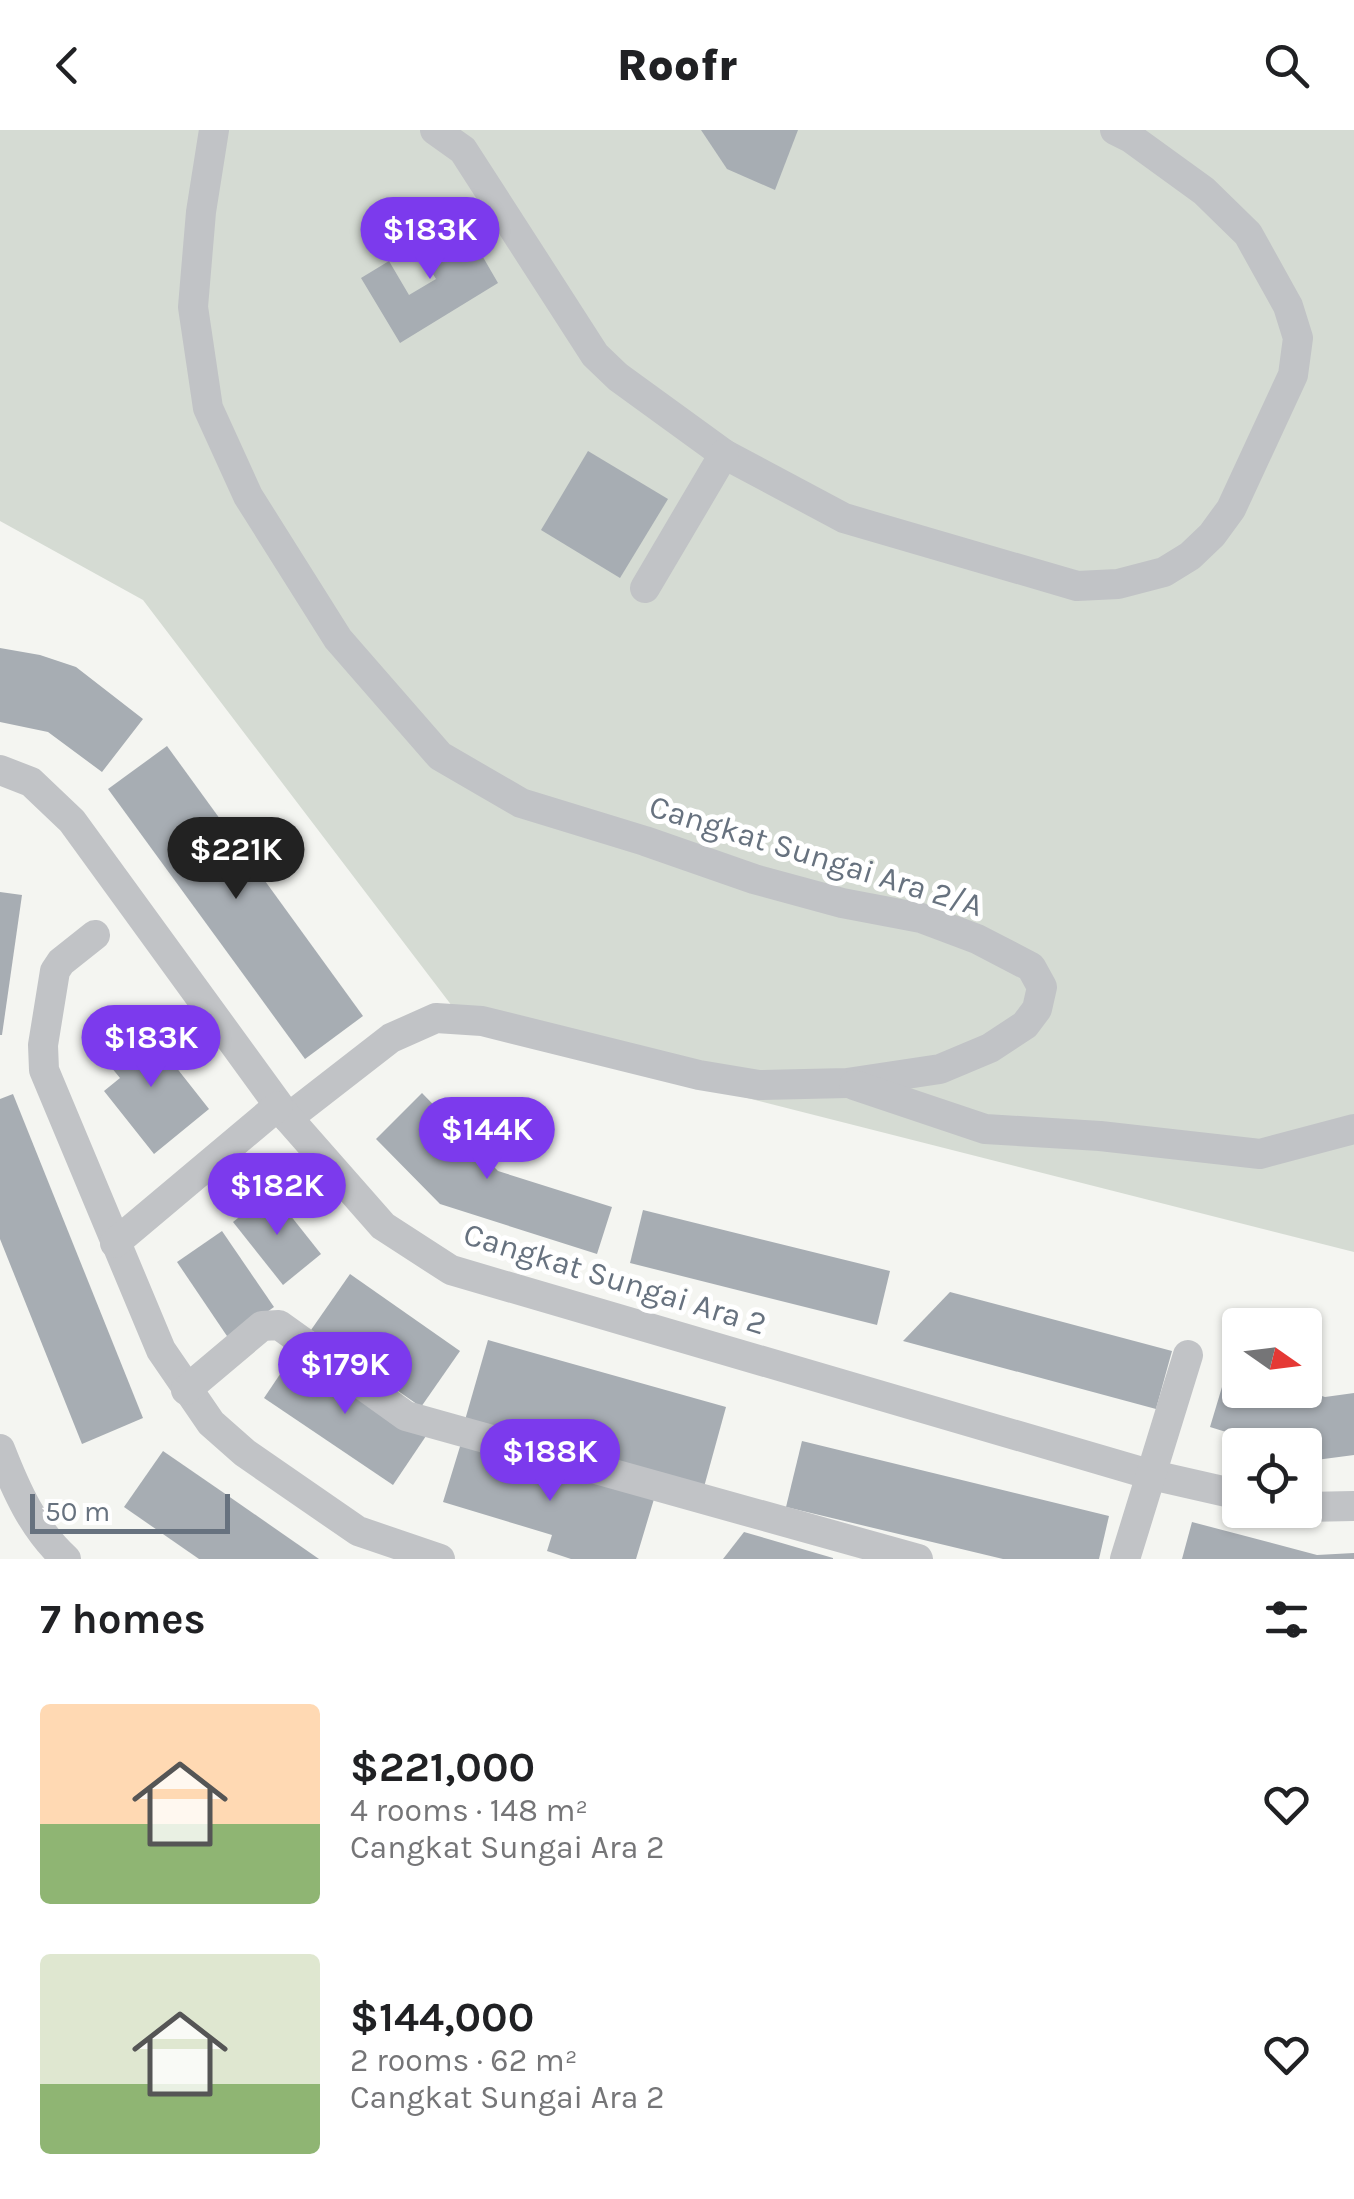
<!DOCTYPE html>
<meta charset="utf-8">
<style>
:root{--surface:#fff;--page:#f2f2f2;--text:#202124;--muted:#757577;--accent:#7c3aed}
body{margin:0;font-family:Karla,sans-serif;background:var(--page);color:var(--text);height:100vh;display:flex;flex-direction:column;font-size:38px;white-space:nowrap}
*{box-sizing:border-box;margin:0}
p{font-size:32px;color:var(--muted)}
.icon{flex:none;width:55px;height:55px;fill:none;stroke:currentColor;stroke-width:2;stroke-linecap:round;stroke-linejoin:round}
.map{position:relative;height:1429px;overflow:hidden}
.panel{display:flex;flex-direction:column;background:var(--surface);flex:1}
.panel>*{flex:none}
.needle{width:65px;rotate:104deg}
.controls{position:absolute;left:1222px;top:1178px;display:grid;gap:20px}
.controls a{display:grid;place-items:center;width:100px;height:100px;border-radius:10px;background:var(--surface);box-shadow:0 2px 8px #0004;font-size:50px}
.scale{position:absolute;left:30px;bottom:25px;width:200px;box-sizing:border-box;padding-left:10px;border:5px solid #67727f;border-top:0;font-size:28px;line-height:35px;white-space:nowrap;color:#67727f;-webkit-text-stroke:8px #fff;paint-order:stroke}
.price{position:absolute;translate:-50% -85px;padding:0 22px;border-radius:35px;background:var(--accent);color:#fff;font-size:32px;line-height:65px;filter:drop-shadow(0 2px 5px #0008)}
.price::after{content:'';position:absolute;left:50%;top:60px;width:30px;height:22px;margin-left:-15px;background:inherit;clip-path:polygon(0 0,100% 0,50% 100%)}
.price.current{background:#222;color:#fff}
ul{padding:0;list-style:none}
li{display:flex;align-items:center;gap:30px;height:250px;padding:0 40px}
li span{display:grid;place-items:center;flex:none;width:280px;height:200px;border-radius:10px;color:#555}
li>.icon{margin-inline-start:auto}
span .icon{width:120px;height:120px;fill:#fffc;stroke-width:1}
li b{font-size:42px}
h2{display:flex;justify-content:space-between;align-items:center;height:120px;padding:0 40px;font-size:42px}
header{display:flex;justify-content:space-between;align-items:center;height:130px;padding:0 40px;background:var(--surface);font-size:45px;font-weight:800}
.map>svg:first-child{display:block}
.green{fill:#d5dbd3}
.building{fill:#a7adb3}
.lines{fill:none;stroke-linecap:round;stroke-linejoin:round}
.minor{stroke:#c1c3c6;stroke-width:30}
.labels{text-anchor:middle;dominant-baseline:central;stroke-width:10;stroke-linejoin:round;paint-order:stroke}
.street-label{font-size:32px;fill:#67727f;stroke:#fff}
</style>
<header><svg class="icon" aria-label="back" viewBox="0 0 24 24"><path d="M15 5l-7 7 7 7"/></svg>Roofr<svg class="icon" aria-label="search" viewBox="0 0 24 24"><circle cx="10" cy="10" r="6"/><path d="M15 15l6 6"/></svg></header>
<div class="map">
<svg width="1354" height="1429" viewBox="0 0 1354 1429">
<rect width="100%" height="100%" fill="#f4f5f1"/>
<polygon class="green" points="0,0 1354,0 1354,1122 468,897 143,470 0,391"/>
<g class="building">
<polygon points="701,0 798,0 775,60 727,39"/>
<polygon points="436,85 460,124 476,115 498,153 400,213 361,148 389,131 409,165 436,149 408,103"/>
<polygon points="588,321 668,369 620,448 541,400"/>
<polygon points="0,518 40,525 76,537 143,589 102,642 48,602 0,592"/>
<polygon points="167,616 363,886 305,929 108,659"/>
<polygon points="0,762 22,765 2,905 0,905"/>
<polygon points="142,894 209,979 154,1024 104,961 120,948 102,926"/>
<polygon points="422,963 498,1041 612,1077 597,1124 440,1074 376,1009"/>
<polygon points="13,964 143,1288 82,1314 0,1109 0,969"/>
<polygon points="271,1061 321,1124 283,1155 233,1092"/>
<polygon points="643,1080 890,1141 877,1195 630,1133"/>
<polygon points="222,1101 274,1177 229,1209 177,1132"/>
<polygon points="350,1144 460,1221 421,1277 311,1200"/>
<polygon points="950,1162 1172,1221 1156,1279 903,1211"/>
<polygon points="488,1210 726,1277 704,1357 465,1290"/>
<polygon points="297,1219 426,1306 393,1355 264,1268"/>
<polygon points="1228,1237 1240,1241 1240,1260 1303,1260 1325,1267 1354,1263 1354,1325 1316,1330 1305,1326 1305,1315 1268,1315 1210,1297"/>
<polygon points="462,1310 654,1369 636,1429 571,1429 547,1421 552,1405 443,1372"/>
<polygon points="802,1311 1109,1386 1099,1429 1003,1429 786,1377"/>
<polygon points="163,1321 224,1363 319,1429 199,1429 124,1377"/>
<polygon points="1192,1392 1317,1425 1354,1423 1354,1429 1182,1429"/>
<polygon points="744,1402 833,1428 833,1429 723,1429"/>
</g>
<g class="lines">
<g class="minor">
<polyline points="214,0 201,82 193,177 208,278 248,366 338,509 440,626 521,673 645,711 754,749 842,773 921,788 977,809 1031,837 1042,857 1037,879 1025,895 990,918 940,939 847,953 759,955 699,945 482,891 436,888 391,908 288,988"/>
<polyline points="435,0 463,20 595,225 618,247 724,324 844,388 1077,456 1118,454 1164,442 1190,426 1212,405 1231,379 1293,245 1298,208 1288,176 1248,104 1204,61 1131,8 1115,0"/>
<polyline points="645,458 724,324"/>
<polyline points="0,640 31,652 72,691 288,988 383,1096 451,1140 1152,1345 1240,1365"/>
<polyline points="95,805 61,832 55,841 43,915 44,940 161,1220 211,1293 245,1323 358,1401 440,1429"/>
<polyline points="854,955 985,999 1100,1006 1260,1024 1354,999"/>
<polyline points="115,1113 278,976"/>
<polyline points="186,1260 262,1196 279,1195 406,1286 918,1429"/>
<path d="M0 1319C16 1360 33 1399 66 1429"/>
<polyline points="1305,1377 1354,1376"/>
<polyline points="1125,1429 1188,1225"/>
</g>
</g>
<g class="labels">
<g class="street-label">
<text transform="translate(816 726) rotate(17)">Cangkat Sungai Ara 2/A</text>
<text transform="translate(615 1149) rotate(17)">Cangkat Sungai Ara 2</text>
</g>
</g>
</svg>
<div class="controls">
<a><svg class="needle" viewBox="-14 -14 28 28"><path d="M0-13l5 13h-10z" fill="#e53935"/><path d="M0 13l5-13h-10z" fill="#757577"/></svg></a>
<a><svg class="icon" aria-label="locate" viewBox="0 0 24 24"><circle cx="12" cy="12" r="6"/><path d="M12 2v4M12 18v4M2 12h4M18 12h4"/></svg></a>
</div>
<div class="scale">50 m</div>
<b class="price" style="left:430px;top:152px">$183K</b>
<b class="price current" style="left:236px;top:772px">$221K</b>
<b class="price" style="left:151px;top:960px">$183K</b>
<b class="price" style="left:487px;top:1052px">$144K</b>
<b class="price" style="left:277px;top:1108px">$182K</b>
<b class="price" style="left:345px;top:1287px">$179K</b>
<b class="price" style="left:550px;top:1374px">$188K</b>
</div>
<section class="panel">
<h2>7 homes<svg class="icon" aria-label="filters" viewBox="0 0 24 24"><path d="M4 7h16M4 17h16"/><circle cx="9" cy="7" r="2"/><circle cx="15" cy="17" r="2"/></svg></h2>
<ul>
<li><span style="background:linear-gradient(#ffd9b3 60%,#8fb573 0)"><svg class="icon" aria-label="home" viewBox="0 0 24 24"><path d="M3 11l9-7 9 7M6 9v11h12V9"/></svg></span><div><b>$221,000</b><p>4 rooms · 148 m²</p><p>Cangkat Sungai Ara 2</p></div><svg class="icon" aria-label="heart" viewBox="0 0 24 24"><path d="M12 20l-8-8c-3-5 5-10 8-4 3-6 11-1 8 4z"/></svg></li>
<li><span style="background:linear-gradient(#dfe7d0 65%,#8fb573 0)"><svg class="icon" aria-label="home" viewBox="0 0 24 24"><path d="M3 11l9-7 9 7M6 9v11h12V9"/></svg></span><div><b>$144,000</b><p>2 rooms · 62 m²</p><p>Cangkat Sungai Ara 2</p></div><svg class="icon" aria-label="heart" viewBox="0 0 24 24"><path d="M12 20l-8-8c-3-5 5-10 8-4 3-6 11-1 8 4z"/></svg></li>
</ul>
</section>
